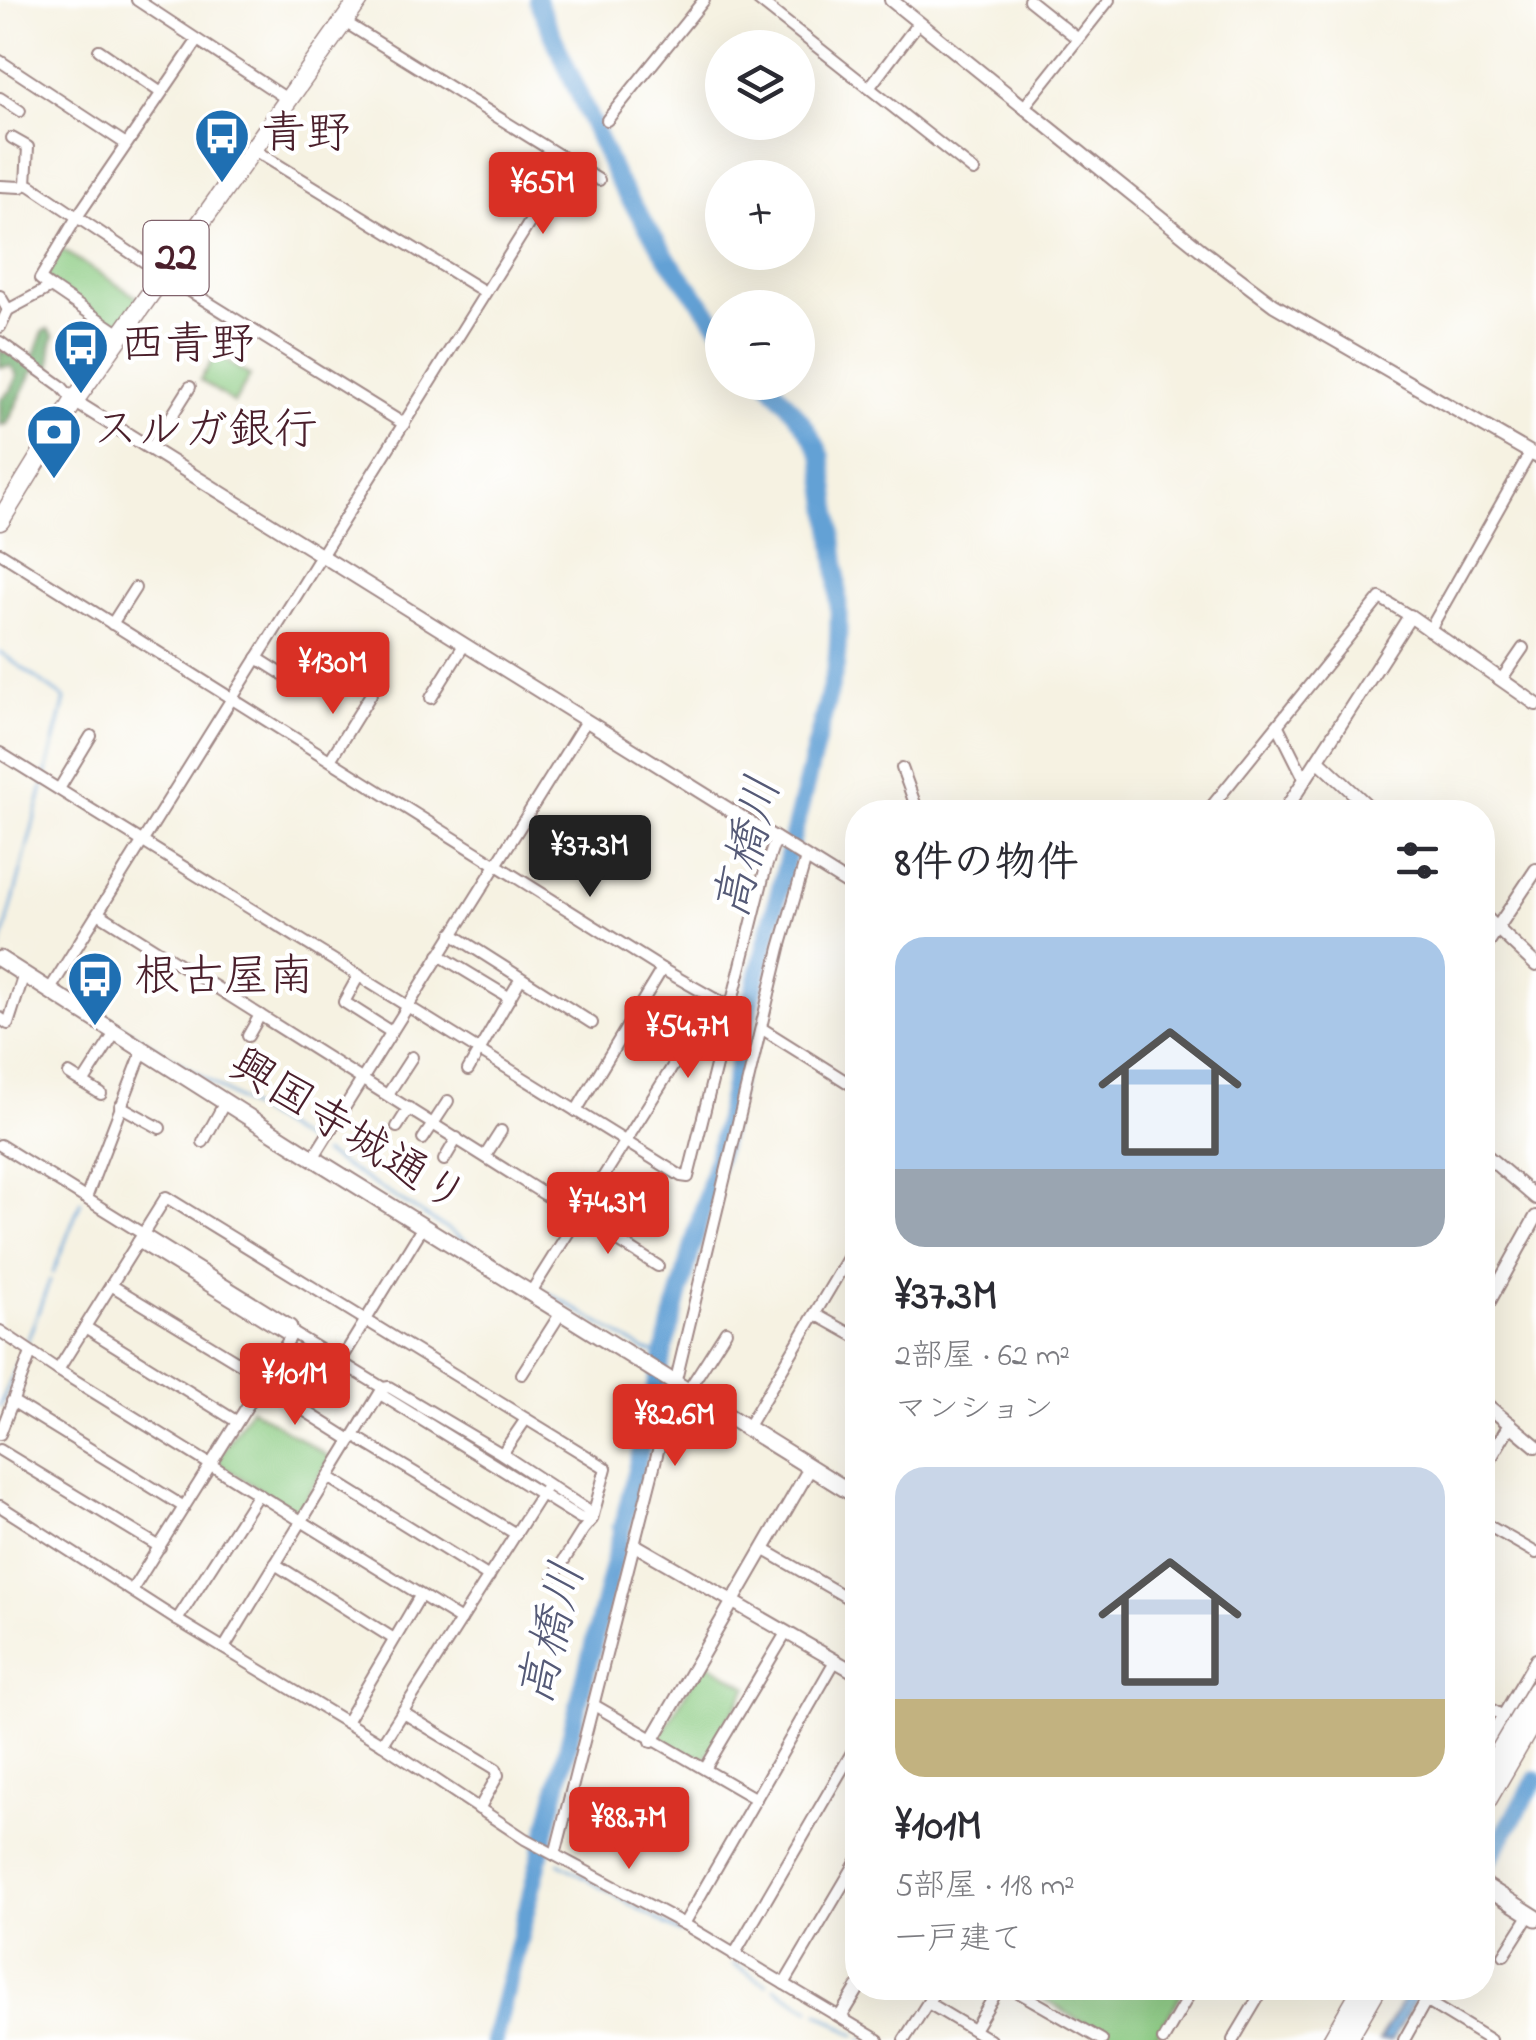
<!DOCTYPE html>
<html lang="ja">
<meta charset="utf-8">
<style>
:root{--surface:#fff;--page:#f2f2f3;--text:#2b2b33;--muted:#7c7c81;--accent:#d93025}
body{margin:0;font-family:"Indie Flower","Klee One",sans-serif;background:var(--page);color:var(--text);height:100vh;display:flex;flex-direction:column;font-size:38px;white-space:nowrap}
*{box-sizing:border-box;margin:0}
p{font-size:32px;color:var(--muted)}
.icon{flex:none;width:55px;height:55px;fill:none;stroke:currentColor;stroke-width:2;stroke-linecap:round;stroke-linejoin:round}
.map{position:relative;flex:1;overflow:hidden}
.sheet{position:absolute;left:845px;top:800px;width:650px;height:1200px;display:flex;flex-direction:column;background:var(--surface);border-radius:40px;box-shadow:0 10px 40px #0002}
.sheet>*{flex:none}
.fabs{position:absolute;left:705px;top:30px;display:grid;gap:20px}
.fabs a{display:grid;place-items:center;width:110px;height:110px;border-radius:50%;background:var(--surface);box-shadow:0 10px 40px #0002;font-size:50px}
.price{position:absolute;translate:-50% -85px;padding:0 22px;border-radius:10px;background:var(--accent);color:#fff;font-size:32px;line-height:65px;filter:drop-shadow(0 2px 5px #0008)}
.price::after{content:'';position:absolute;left:50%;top:60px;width:30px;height:22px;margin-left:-15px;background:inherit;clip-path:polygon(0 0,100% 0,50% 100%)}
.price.selected{background:#222;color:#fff}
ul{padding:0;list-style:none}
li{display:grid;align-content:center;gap:20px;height:530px;padding:0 50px}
li span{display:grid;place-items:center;height:310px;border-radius:30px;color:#555}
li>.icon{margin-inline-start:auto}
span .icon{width:180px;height:180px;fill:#fffc;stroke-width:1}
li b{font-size:42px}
h2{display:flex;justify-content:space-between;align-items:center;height:120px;padding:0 50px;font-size:42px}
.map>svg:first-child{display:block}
.green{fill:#8bcb82;stroke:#6a7556;stroke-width:2.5}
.forest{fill:#70af70;stroke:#5d674e;stroke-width:2.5}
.water{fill:#63a1d5;stroke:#566080;stroke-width:2.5}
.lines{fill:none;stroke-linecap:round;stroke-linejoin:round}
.stream{stroke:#63a1d5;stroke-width:2.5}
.river{stroke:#63a1d5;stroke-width:18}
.minor-casing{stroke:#a08886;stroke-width:14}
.tertiary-casing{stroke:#a08886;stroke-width:16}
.secondary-casing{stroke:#a08886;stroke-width:19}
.primary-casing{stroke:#a08886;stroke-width:21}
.trunk-casing{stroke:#a08886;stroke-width:21}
.minor{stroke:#fff;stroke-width:10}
.tertiary{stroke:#fff;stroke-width:12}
.secondary{stroke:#fff;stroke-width:15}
.primary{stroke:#fff;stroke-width:18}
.trunk{stroke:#fff;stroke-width:18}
.labels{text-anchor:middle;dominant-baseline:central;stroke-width:9;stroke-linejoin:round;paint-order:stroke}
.shield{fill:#fff;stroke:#80626b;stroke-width:2.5}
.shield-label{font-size:42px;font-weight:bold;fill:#4a1f2b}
.poi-label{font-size:45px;fill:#4a1f2b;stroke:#fff;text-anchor:start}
.street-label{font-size:45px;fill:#4a1f2b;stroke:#fff}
.water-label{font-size:48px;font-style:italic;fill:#555a77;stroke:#fff}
</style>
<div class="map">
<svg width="1536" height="2040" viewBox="0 0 1536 2040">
<rect width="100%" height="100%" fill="#fff"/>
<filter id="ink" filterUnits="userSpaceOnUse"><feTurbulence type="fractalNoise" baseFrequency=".01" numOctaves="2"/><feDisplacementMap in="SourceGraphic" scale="20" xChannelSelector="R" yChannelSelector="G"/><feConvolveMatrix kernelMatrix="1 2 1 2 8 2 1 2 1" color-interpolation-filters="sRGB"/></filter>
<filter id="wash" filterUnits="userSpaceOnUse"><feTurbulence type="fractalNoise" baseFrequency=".0048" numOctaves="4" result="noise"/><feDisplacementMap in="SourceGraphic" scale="40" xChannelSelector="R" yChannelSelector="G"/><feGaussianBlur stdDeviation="2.25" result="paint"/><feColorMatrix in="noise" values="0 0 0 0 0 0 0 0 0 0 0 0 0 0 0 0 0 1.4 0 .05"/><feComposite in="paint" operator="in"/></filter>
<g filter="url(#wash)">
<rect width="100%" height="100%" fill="#f6f2e2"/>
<g class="green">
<polygon points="61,249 140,299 119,328 48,281 48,273"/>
<polygon points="216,354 250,376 234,403 200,380"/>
<polygon points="251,1408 331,1458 300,1508 292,1510 221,1465 218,1459"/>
<polygon points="704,1661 748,1687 702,1764 659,1738"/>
<polygon points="1025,1988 1185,1988 1154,2040 1112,2040"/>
</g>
<g class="forest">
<path d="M88 314 116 334 84 373 97 346C90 335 82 328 88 314Z"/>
<polygon points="48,329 54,336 51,348 51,368 33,371 7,424 0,425 0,399 11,390 17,375 11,366 0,367 0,350 13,355 34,356 43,331"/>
</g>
<polygon class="water" points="1410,1988 1422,1988 1392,2040 1379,2040"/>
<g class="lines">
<g class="stream">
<polyline points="0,652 65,699 46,775"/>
<polyline points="0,951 44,783"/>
<polyline points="74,996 312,1146"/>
<polyline points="323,1153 535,1283"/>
<polyline points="53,1273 81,1201"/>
<polyline points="541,1288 644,1350 663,1355"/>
<polyline points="26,1344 50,1280"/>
<polyline points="0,1406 23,1351"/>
<polyline points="422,1412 543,1488"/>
<polyline points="550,1492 568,1503"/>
<polyline points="612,1526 622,1529"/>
<polyline points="559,1863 680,1933"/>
<polyline points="733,1964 767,1984"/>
<polyline points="775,1988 810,2009"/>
<polyline points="818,2013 855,2035"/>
<polyline points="862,2039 863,2040"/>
</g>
<g class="river">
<polyline points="537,0 617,180 670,262 722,330"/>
<polyline points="1485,1866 1536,1780"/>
<path d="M494 2040 622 1529 663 1355 721 1142 749 1010 836 666C844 598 832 525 822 457 810 428 790 406 768 382"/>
</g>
</g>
</g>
<g filter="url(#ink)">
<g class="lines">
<g class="minor-casing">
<g id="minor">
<polyline points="137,0 287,99"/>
<polyline points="758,0 974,171"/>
<polyline points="1029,0 1078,39"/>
<polyline points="343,21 599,180"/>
<polyline points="197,41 77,217 164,275 404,424"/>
<polyline points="99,50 160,92"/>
<polyline points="0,61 126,144"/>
<polyline points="869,88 919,22"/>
<polyline points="0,98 20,111"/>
<polyline points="1024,107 1109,0"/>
<polyline points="607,120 704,0"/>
<polyline points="12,138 28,147 26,184"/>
<polyline points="254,150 485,292"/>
<polyline points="0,186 21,187 26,184 31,186 77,217 40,279 51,287"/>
<polyline points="0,296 8,310 51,287 120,334"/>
<polyline points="0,327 8,310"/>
<polyline points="0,342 61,386 74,401"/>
<polyline points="151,449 190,387"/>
<polyline points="0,553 662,969 731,1008"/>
<polyline points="112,624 135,588"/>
<polyline points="1429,631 1530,453"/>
<polyline points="257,658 295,682"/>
<polyline points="1501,680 1523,648"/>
<polyline points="431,698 464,645"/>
<polyline points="1278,726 1305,780"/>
<polyline points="0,753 681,1176 688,1177 765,870 776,838"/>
<polyline points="330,760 371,694"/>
<polyline points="902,768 918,812"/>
<polyline points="59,789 91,736"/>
<polyline points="1207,812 1380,598 1410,616"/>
<polyline points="98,913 658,1266"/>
<polyline points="452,934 592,1023"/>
<polyline points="439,955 510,998"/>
<polyline points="359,975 344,1002 391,1032"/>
<polyline points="49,991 568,161"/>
<polyline points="0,1018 8,1024 24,974"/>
<polyline points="761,1028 858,1089"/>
<polyline points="248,1036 260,1015"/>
<polyline points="468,1070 521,978"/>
<polyline points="69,1074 101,1094"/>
<polyline points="83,1083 115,1033"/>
<polyline points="388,1094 412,1057"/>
<polyline points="120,1106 160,1128"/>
<polyline points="576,1111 662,969"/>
<polyline points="397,1127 409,1108"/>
<polyline points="423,1139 448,1101"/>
<polyline points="203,1142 225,1102"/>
<polyline points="0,1145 291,1326 293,1333"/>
<polyline points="485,1156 501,1131"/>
<polyline points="313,1158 586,721"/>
<polyline points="444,1160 457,1138"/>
<polyline points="86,1198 143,1050"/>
<polyline points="138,1242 285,1333 293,1333 383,1388 389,1387 502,1454 587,1510 592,1519"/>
<polyline points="111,1285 264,1378"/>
<polyline points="531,1292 715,999"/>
<polyline points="815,1314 858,1338"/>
<polyline points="85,1327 236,1421"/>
<polyline points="0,1331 58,1370 461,1620"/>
<polyline points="340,1362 424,1225"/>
<polyline points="58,1370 166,1197 606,1468 592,1519 583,1530 554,1576"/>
<polyline points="522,1374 562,1311"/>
<polyline points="261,1383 351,1440"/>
<polyline points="687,1392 726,1331"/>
<polyline points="380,1394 580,1518 592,1519"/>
<polyline points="12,1401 184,1507"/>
<polyline points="747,1428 858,1241"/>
<polyline points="0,1434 31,1353"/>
<polyline points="354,1436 516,1534"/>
<polyline points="0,1450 160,1547"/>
<polyline points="502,1454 526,1419"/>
<polyline points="330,1478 489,1577"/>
<polyline points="0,1506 177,1620 382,1744 525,1839 684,1924 878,2040"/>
<polyline points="1482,1522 1536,1553"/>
<polyline points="763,1549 858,1604"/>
<polyline points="275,1564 394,1639"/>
<polyline points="132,1590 293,1333"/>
<polyline points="177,1620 258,1494"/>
<polyline points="224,1648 383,1388"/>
<polyline points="1482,1704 1503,1716"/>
<polyline points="594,1705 756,1799"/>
<polyline points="402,1712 496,1769 498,1775 479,1809"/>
<polyline points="346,1722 420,1596"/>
<polyline points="382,1744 547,1485"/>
<polyline points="1482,1751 1536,1659"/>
<polyline points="705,1769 786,1633"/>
<polyline points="555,1855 675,1384 780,948 806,858"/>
<polyline points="684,1924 835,1661"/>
<polyline points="734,1955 858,1742"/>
<polyline points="1504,1955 1530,1914"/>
<polyline points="784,1984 858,1859"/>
<polyline points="1011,1988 1102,2040"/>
<polyline points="1426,2001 1490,2040"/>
<polyline points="928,2003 990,2040"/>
<polyline points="974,2030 999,1988"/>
<polyline points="904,2040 937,1988"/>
<polyline points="1163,2040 1193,1988"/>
<polyline points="1233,2040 1264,1988"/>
<polyline points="1404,2040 1433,1988"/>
</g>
</g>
<g class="tertiary-casing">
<g id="tertiary">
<polyline points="891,0 1200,249 1274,305 1536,456"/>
<polyline points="74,401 858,890"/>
<polyline points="1318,760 1374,812"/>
<polyline points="1284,812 1410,616 1536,704"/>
<polyline points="1482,914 1536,965"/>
<polyline points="1482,951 1536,870"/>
<polyline points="1482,1152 1536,1198"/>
<polyline points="1482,1314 1536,1217"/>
<polyline points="1482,1401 1536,1446"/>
<polyline points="1482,1472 1510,1424"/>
<polyline points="635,1545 858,1674"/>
<polyline points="652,1741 810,1468"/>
<polyline points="841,2016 858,1988"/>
</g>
</g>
<g class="secondary-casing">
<g id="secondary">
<polyline points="0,959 313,1158 858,1497"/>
<polyline points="1482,1884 1536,1918"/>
</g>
</g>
<g class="primary-casing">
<polyline id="primary" points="0,521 74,401 359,0"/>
</g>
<g class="trunk-casing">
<g id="trunk">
<polyline points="1482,1781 1536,1690"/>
<polyline points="1482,1809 1536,1716"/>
<polyline points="1332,2040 1362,1988"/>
<polyline points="1347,2040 1377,1988"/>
</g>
</g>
<use href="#minor" class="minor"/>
<use href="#tertiary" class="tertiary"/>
<use href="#secondary" class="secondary"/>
<use href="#primary" class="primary"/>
<use href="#trunk" class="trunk"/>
</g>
</g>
<defs>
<g id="bus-pin" transform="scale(2.875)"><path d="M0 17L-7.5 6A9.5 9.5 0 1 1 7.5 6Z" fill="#1f6fb2" stroke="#fff"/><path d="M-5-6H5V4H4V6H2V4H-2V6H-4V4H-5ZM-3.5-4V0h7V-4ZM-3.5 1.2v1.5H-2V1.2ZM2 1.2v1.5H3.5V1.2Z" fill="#fff"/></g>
<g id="bank-pin" transform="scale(2.875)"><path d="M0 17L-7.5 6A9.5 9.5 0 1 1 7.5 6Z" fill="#1f6fb2" stroke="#fff"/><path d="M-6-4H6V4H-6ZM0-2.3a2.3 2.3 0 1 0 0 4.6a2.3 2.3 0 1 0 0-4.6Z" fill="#fff"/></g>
</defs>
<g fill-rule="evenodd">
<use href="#bus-pin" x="222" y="136"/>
<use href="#bus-pin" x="81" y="347"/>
<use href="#bank-pin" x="54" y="432"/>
<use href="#bus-pin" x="95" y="979"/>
</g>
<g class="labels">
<rect class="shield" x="143.5" y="221" width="65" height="74" rx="8"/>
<g class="shield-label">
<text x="176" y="258">22</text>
</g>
<g class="poi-label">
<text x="261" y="136">青野</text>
<text x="120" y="347">西青野</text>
<text x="93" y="432">スルガ銀行</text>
<text x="134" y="979">根古屋南</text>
</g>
<g class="street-label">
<text transform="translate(347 1133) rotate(32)">興国寺城通り</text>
</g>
<g class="water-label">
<text transform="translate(750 848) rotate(-76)">高橋川</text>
<text transform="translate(554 1634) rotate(-76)">高橋川</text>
</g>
</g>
</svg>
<div class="fabs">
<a><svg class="icon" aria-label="layers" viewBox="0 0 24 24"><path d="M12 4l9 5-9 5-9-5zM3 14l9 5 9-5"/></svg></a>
<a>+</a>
<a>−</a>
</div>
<b class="price" style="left:543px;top:237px">¥65M</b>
<b class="price" style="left:333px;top:717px">¥130M</b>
<b class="price selected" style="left:590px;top:900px">¥37.3M</b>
<b class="price" style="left:688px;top:1081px">¥54.7M</b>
<b class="price" style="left:608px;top:1257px">¥74.3M</b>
<b class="price" style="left:295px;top:1428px">¥101M</b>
<b class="price" style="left:675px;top:1469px">¥82.6M</b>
<b class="price" style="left:629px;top:1872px">¥88.7M</b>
<section class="sheet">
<h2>8件の物件<svg class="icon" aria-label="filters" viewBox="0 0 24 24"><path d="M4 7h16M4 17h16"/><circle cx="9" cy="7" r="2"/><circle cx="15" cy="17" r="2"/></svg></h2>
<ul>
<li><span style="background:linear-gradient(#a9c7e8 75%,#9aa5b1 0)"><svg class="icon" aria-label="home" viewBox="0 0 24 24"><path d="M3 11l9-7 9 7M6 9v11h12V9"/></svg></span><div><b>¥37.3M</b><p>2部屋 · 62 m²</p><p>マンション</p></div></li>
<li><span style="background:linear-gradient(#c9d6e8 75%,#c2b280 0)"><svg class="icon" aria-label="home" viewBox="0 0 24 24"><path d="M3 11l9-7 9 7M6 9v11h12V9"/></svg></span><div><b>¥101M</b><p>5部屋 · 118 m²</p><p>一戸建て</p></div></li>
</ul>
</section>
</div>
